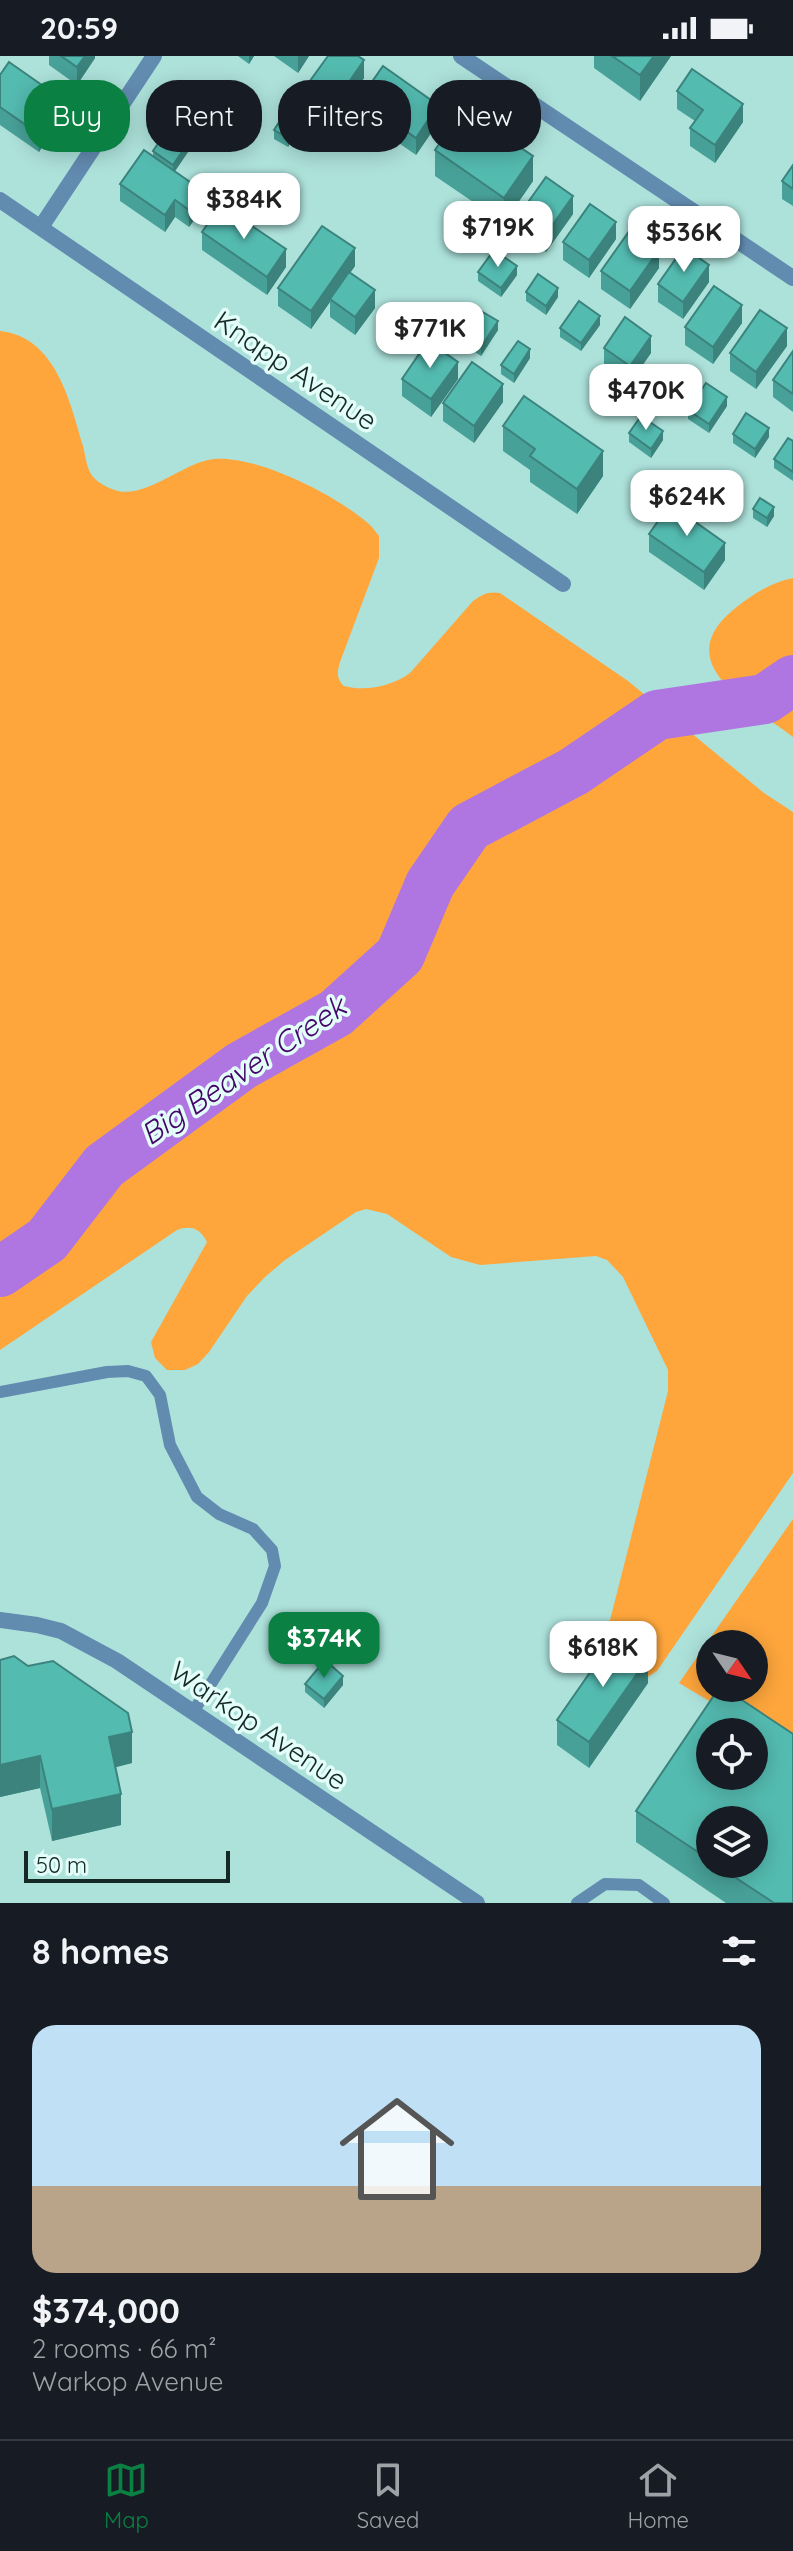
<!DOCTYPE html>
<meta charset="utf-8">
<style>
:root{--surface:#171b24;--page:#20242c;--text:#f1f3f6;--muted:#9ea1a6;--line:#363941;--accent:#0b8043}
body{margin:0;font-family:Quicksand,sans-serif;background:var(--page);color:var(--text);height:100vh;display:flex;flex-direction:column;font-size:30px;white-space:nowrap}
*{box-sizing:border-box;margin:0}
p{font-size:26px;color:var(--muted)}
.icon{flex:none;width:44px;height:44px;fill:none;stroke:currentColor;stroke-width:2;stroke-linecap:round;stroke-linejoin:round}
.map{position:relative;height:1847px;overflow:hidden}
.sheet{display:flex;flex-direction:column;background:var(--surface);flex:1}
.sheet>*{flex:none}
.top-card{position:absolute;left:24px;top:24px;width:746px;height:72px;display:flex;gap:16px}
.needle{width:52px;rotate:125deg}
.tools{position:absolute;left:696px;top:1574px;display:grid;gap:16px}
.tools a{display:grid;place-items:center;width:72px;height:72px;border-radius:50%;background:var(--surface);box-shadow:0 4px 20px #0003;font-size:40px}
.scale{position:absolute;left:24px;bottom:20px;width:206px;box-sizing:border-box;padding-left:8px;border:4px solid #142926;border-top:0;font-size:22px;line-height:28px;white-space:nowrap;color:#142926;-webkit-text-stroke:6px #e3fdf9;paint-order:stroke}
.price{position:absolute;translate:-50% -68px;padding:0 18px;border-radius:16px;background:#fff;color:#222;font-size:26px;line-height:52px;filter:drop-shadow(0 2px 4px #0008)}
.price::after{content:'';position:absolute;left:50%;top:48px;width:24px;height:18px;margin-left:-12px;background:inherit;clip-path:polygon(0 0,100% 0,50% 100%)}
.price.selected{background:var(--accent);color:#fff}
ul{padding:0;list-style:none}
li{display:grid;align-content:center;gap:16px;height:424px;padding:0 32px}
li+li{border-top:2px solid var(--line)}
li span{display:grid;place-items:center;height:248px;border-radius:24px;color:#555}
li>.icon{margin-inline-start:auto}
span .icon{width:144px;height:144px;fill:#fffc;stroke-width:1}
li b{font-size:34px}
h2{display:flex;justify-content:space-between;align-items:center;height:96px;padding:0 32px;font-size:34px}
.pill{padding:0 28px;border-radius:32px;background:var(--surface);box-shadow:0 4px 20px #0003;font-size:28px;line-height:72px}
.pill.selected{background:var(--accent);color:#fff}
.status{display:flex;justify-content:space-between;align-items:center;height:56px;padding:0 40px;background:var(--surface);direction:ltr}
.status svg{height:22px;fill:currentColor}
.tab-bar{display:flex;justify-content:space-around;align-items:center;height:112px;border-top:2px solid var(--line);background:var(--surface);font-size:22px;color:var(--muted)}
.tab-bar a{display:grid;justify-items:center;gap:4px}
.tab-bar .selected{color:var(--accent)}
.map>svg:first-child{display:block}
.green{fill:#fea63c;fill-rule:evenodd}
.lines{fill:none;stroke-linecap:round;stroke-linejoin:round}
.river{stroke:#af76e1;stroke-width:50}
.lane{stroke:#628bb0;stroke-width:12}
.street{stroke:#628bb0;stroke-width:16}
.wall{fill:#48a198;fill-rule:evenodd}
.shaded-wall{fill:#3b837c}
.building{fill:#54bbb1;stroke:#3b837c;stroke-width:2;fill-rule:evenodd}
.labels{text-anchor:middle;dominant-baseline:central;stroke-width:7;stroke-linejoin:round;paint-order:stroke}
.street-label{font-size:28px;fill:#142926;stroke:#e3fdf9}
.water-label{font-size:30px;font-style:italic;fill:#440469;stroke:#e3fdf9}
</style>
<div class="status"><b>20:59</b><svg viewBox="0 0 49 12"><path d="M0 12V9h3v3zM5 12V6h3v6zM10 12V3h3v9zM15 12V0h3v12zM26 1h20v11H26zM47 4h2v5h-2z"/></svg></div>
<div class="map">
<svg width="793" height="1847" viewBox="0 0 793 1847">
<rect width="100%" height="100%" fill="#ade2db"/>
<g class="green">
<path d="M0 275C56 281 70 346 83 390 85 398 86 407 89 414 93 424 102 429 112 433 141 446 179 410 208 404 249 394 343 442 372 471L379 480V502L340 606C337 616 336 622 344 630 366 636 392 630 410 617L473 545C482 538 489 535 500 537L628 625 764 737 793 756V1417L657 1615 643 1624 607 1608 604 1588 668 1335V1314L623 1221 607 1204 596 1200 480 1209 451 1201 387 1158 366 1153 356 1156 285 1204 265 1221 247 1240 209 1296 198 1308 185 1314H167L155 1302 151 1286 207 1186C200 1172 191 1169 177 1174L0 1294Z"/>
<path d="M793 522V681C752 650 668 608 733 554 751 539 770 527 793 522Z"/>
<path d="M793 1463V1695L679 1627ZM710 1588H754V1632H710Z"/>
</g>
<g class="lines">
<polyline class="river" points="0,1216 47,1184 104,1110 241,1010 336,957 400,899 430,828 469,771 573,716 657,659 765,643 793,624"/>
<g class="lane">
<polyline points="0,1336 107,1316 128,1315 146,1320 160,1339 170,1389 197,1441 219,1458 253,1473 272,1494 275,1510 262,1547 193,1656"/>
<polyline points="577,1847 605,1828 639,1829 664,1847"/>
</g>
<g class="street">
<polyline points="461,0 793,222"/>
<polyline points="0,144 563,528"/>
<polyline points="41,171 154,0"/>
<polyline points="0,1564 37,1569 61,1575 117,1605 477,1847"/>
</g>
</g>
<g class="wall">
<polygon points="49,0 95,0 95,2 77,29 49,9"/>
<polygon points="238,0 254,0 249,8"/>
<polygon points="274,0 309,0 298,17"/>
<polygon points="594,0 671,0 640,45 594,12"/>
<polygon points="0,19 76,70 59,95 45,86 39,96 0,69"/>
<polygon points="364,22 334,65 307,46 307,29"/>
<polygon points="677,35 743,66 715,107 690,90 690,72 695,65 677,53"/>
<polygon points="360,43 438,67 416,99 360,60"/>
<polygon points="301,69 288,91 274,83 274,74"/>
<polygon points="435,94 533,125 504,167 435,120"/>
<polygon points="153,95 188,96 175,115 203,152 189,171 175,161 165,176 120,145 120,128 153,100"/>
<polygon points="793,109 793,150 782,143 782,125"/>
<polygon points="573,158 546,196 519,177 519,159"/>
<polygon points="202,176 286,211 267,239 202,194"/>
<polygon points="616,183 589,222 563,204 563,186"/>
<polygon points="355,210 350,217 375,252 355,279 330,261 330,246 311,273 278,250 278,232"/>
<polygon points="659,212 630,253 601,233 601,215"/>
<polygon points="478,216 517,219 501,241 478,225"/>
<polygon points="709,226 683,263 658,246 658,228"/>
<polygon points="526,236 558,241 546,259 526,245"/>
<polygon points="742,267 713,308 685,289 685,271"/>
<polygon points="600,269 581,295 560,281 560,272"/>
<polygon points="498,274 481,300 460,286 460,278"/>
<polygon points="787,290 756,333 730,315 730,297"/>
<polygon points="604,292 651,297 630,327 604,309"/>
<polygon points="793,295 793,356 773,341 773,324"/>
<polygon points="530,302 514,327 501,318 501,309"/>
<polygon points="402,323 458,323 431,361 402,340"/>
<polygon points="650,341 666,347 660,356 650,350"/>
<polygon points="503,346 474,387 443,365 443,347"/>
<polygon points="727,350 709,377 688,363 688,354"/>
<polygon points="503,370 603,420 577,458 530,426 530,414 503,395"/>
<polygon points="629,377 663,384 651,402 629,386"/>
<polygon points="733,378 769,381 755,402 733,387"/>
<polygon points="793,385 793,425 774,412 774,403"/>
<polygon points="753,453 774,460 767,471 753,462"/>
<polygon points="649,478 725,504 704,534 649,496"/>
<polygon points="0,1604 132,1707 115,1711 121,1769 52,1785 40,1732 0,1741"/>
<polygon points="648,1627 589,1712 557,1689 557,1664"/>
<polygon points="305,1628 343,1629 324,1652 305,1636"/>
<path d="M742 1644 793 1847H726L636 1786V1755ZM710 1764 754 1808H710Z"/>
</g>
<g class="shaded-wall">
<polygon points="85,0 95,0 95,2 77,29 77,11"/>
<polygon points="249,0 254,0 249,8"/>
<polygon points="298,0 309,0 298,17"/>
<polygon points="654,0 671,0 640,45 640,19"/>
<polygon points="364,4 364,22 334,65 334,48"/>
<polygon points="743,48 743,66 715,107 715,89"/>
<polygon points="438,49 438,67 416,99 416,82"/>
<polygon points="76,53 76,70 59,95 59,78"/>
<polygon points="301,60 301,69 288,91 288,82"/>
<polygon points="45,69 45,86 39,96 39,78"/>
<polygon points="188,87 188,96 173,118 173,109"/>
<polygon points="533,100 533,125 504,167 504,142"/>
<polygon points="203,135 203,152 189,171 189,154"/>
<polygon points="573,140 573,158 546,196 546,178"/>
<polygon points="175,144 175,161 165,176 165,159"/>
<polygon points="616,166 616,183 589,222 589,204"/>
<polygon points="355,192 355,210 331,244 330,243 330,246 311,273 311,255"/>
<polygon points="286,193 286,211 267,239 267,221"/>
<polygon points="659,194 659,212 630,253 630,235"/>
<polygon points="709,209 709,226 683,263 683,246"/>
<polygon points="517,210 517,219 501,241 501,232"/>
<polygon points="558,232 558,241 546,259 546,250"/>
<polygon points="375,234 375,252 355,279 355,261"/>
<polygon points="742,249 742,267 713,308 713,291"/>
<polygon points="600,260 600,269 581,295 581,287"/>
<polygon points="498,265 498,274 481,300 481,291"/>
<polygon points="787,272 787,290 756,333 756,316"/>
<polygon points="651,280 651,297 630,327 630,310"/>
<polygon points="530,293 530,302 514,327 514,318"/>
<polygon points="458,306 458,323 431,361 431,343"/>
<polygon points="503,328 503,346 474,387 474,370"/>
<polygon points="666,338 666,347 660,356 660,347"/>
<polygon points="727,341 727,350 709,377 709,368"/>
<polygon points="769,372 769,381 755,402 755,393"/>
<polygon points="663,375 663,384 651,402 651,393"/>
<polygon points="603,395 603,420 577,458 577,433"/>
<polygon points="774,451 774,460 767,471 767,462"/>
<polygon points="725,487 725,504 704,534 704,516"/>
<polygon points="648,1602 648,1627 589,1712 589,1686"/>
<polygon points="343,1620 343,1629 324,1652 324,1643"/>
<polygon points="132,1676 132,1707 109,1713 109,1681"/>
<polygon points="40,1700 40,1732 0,1741 0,1709"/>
<polygon points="121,1738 121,1769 52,1785 52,1753"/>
</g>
<g class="building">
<polygon points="61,0 85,0 77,11"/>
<polygon points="328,0 358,0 364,4 334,48 307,29"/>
<polygon points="612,0 654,0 640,19"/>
<polygon points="9,6 76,53 59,78 45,69 39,78 0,51 0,19"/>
<polygon points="383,10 438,49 416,82 360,43"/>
<polygon points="692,13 743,48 715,89 690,72 703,54 677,35"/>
<polygon points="288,52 301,60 288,82 274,74"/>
<polygon points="464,53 533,100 504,142 435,94"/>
<polygon points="168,73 188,87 173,109 153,95"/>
<polygon points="144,94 203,135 189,154 175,144 165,159 120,128"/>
<polygon points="793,109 793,133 782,125"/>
<polygon points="546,121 573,140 546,178 519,159"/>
<polygon points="590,148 616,166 589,204 563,186"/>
<polygon points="221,149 286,193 267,221 202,176"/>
<polygon points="322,170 355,192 311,255 278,232"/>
<polygon points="630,174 659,194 630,235 601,215"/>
<polygon points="684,191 709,209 683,246 658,228"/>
<polygon points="494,194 517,210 501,232 478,216"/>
<polygon points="349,216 375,234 355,261 330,243"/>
<polygon points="538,218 558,232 546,250 526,236"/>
<polygon points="714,230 742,249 713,291 685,271"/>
<polygon points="579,245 600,260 581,287 560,272"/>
<polygon points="476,252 498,265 481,291 460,278"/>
<polygon points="760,254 787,272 756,316 730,297"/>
<polygon points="625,261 651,280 630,310 604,292"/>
<polygon points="428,285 458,306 431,343 402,323"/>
<polygon points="518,285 530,293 514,318 501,309"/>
<polygon points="793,295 793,338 773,324"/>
<polygon points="472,306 503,328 474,370 443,347"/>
<polygon points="706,327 727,341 709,368 688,354"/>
<polygon points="657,331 666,338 660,347 650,341"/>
<polygon points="524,340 603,395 577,433 530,400 535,393 503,370"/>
<polygon points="746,357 769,372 755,393 733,378"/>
<polygon points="641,360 663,375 651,393 629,377"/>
<polygon points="788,382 793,385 793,416 774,403"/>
<polygon points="760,442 774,451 767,462 753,453"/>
<polygon points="670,448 725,487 704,516 649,478"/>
<polygon points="616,1579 648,1602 589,1686 557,1664"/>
<polygon points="14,1600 28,1610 53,1605 128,1657 132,1676 109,1681 121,1738 52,1753 40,1700 0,1709 0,1604"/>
<polygon points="325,1604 343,1620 324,1643 305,1628"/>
<path d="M719 1632H734L742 1637 739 1642 793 1678V1847H774L715 1808H754V1764H710V1804L636 1755ZM710 1676H754V1720H710Z"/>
</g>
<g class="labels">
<g class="street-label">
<text transform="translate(296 314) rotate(34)">Knapp Avenue</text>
<text transform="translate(259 1669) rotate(34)">Warkop Avenue</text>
</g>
<g class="water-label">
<text transform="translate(243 1014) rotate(-34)">Big Beaver Creek</text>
</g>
</g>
</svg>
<div class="tools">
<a><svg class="needle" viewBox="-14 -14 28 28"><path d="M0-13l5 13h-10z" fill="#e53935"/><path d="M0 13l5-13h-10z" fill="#9ea1a6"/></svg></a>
<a><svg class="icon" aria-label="locate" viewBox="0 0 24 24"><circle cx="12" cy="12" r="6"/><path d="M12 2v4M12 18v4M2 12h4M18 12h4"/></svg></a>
<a><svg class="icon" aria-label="layers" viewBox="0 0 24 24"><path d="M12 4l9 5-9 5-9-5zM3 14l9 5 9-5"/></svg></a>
</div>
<div class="scale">50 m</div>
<b class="price" style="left:244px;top:185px">$384K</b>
<b class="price" style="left:498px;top:213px">$719K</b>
<b class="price" style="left:684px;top:218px">$536K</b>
<b class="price" style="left:430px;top:314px">$771K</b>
<b class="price" style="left:646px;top:376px">$470K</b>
<b class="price" style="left:687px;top:482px">$624K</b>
<b class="price selected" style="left:324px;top:1624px">$374K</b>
<b class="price" style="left:603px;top:1633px">$618K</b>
<div class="top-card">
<a class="pill selected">Buy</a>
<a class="pill">Rent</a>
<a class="pill">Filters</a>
<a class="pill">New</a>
</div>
</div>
<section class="sheet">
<h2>8 homes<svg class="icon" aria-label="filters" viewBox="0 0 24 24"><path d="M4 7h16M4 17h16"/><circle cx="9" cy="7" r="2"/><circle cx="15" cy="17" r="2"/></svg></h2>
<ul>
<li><span style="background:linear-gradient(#bfe0f5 65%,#b9a48a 0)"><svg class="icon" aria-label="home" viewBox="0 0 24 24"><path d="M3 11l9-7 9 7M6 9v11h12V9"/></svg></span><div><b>$374,000</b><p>2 rooms · 66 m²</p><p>Warkop Avenue</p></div></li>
</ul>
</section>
<nav class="tab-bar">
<a class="selected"><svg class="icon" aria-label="map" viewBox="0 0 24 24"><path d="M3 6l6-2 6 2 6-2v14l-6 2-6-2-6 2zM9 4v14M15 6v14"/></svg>Map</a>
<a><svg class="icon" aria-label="saved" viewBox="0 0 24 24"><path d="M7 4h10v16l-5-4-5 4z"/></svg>Saved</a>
<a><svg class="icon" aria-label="home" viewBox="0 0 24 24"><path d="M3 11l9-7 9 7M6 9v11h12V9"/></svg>Home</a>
</nav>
